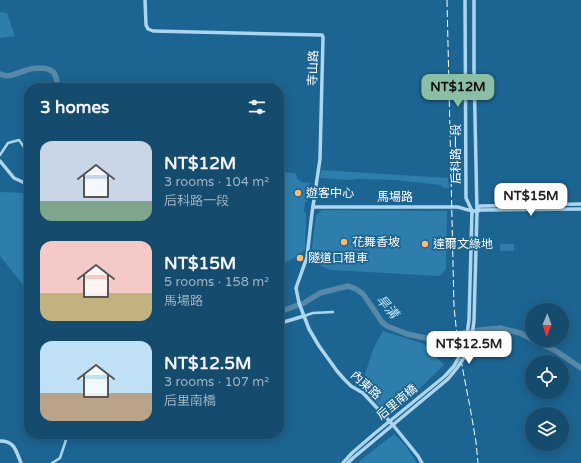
<!DOCTYPE html>
<meta charset="utf-8">
<style>
:root{--surface:#154b6d;--page:#1e5272;--text:#f1f3f6;--muted:#9db3c2;--line:#346380;--accent:#8abfa5}
body{margin:0;font-family:"Varela Round","Noto Sans TC",sans-serif;background:var(--page);color:var(--text);height:100vh;display:flex;flex-direction:column;font-size:15px;white-space:nowrap}
*{box-sizing:border-box;margin:0}
p{font-size:13px;color:var(--muted)}
.icon{flex:none;width:22px;height:22px;fill:none;stroke:currentColor;stroke-width:2;stroke-linecap:round;stroke-linejoin:round}
.map{position:relative;flex:1;overflow:hidden}
.side{position:absolute;left:24px;top:83px;width:260px;height:356px;display:flex;flex-direction:column;background:var(--surface);border-radius:16px;box-shadow:0 2px 10px #0003,0 0 0 1px var(--line)}
.side>*{flex:none}
.needle{width:26px;rotate:182deg}
.fabs{position:absolute;left:525px;top:303px;display:grid;gap:8px}
.fabs a{display:grid;place-items:center;width:44px;height:44px;border-radius:50%;background:var(--surface);box-shadow:0 2px 10px #0003,0 0 0 1px var(--line);font-size:20px}
.price{position:absolute;translate:-50% -34px;padding:0 9px;border-radius:8px;background:#fff;color:#222;font-size:13px;line-height:26px;filter:drop-shadow(0 1px 2px #0008)}
.price::after{content:'';position:absolute;left:50%;top:24px;width:12px;height:9px;margin-left:-6px;background:inherit;clip-path:polygon(0 0,100% 0,50% 100%)}
.price.on{background:var(--accent);color:#111}
ul{padding:0;list-style:none}
li{display:flex;align-items:center;gap:12px;height:100px;padding:0 16px}
li span{display:grid;place-items:center;flex:none;width:112px;height:80px;border-radius:12px;color:#555}
li>.icon{margin-inline-start:auto}
span .icon{width:48px;height:48px;fill:#fffc;stroke-width:1}
li b{font-size:17px}
h2{display:flex;justify-content:space-between;align-items:center;height:48px;padding:0 16px;font-size:17px}
.map>svg:first-child{display:block}
.green{fill:#2d7ead}
.lines{fill:none;stroke-linecap:round;stroke-linejoin:round}
.river{stroke:#5788a7;stroke-width:5.5}
.minor{stroke:#add6ee;stroke-width:2.5}
.tertiary{stroke:#add6ee;stroke-width:3.5}
.rail{stroke:#fff;stroke-width:1;stroke-dasharray:7 3;stroke-linecap:butt}
.tertiary-bridge{stroke:#add6ee;stroke-width:3.5}
.poi-dot{fill:#feb96b;stroke:#1c6491;stroke-width:1.5}
.labels{text-anchor:middle;dominant-baseline:central;stroke-width:3.5;stroke-linejoin:round;paint-order:stroke}
.street-label{font-size:12px;fill:#fff;stroke:#1c6491}
.poi-label{font-size:12px;fill:#fff;stroke:#1c6491;text-anchor:start}
.water-label{font-size:13px;font-style:italic;fill:#b9dff5;stroke:#1c6491}
</style>
<div class="map">
<svg width="581" height="463" viewBox="0 0 581 463">
<rect width="100%" height="100%" fill="#1c6491"/>
<g class="green">
<polygon points="0,12 7,13 15,36 0,38"/>
<polygon points="321,170 448,178 449,188 444,188 440,185 395,180 357,179 350,180 320,178"/>
<polygon points="279,172 294,173 296,174 298,180 302,182 310,183 307,202 305,202 304,212 306,213 305,250 296,257 286,262 284,260 279,260"/>
<polygon points="0,192 24,193 29,195 29,292 0,256"/>
<polygon points="322,210 447,211 446,269 440,276 331,270 321,266 311,257 316,215"/>
<rect x="500" y="244" width="14" height="7"/>
<polygon points="383,331 424,344 444,365 416,392 387,416 363,386 365,374 374,347"/>
<polygon points="394,434 406,446 417,463 358,463 361,460"/>
</g>
<g class="lines">
<g class="river">
<path d="M0 74C9 79 18 72 27 70 32 68 37 68 43 68 47 69 51 69 54 73 57 77 57 83 58 88"/>
<polyline points="279,312 304,303 320,293 348,286 356,289 363,294 368,301 382,322 387,326 407,334 435,340 449,335 480,330 500,328 520,333 532,339"/>
<polyline points="533,340 556,351 581,368"/>
</g>
<g class="minor">
<polyline points="0,155 8,143 19,140 26,150"/>
<polyline points="304,316 313,313 333,312"/>
<polyline points="52,463 60,458 68,434"/>
</g>
<g class="tertiary">
<polyline points="145,0 146,25 148,29 153,31 322,35 323,37 320,159 312,213 307,257 296,288 299,303 309,329 319,346 337,371 344,379 351,386 363,393 393,425 418,456 422,463"/>
<polyline points="465,0 466,198 472,211"/>
<polyline points="474,0 474,69 477,212"/>
<polyline points="0,161 14,178 29,185"/>
<path d="M313 207H458C465 209 474 213 481 210L581 209"/>
<polyline points="478,209 480,206 581,204"/>
<polyline points="279,321 284,322 304,316"/>
<path d="M0 441C15 441 16 451 21 463"/>
</g>
<polyline class="rail" points="447,0 454,307 458,345 470,407 476,442 478,463"/>
<g class="tertiary-bridge">
<polyline points="343,463 352,453 374,434 445,376 454,366 460,355 466,341 469,320 472,211"/>
<polyline points="348,463 353,458 448,379 457,368 467,353 471,342 474,321 477,212"/>
</g>
</g>
<g class="poi-dot">
<circle cx="298" cy="193" r="4"/>
<circle cx="344" cy="242" r="4"/>
<circle cx="425" cy="244" r="4"/>
<circle cx="300" cy="258" r="4"/>
</g>
<g class="labels">
<g class="street-label">
<text transform="translate(313 68) rotate(-88)">寺山路</text>
<text transform="translate(456 154) rotate(-90)">后科路一段</text>
<text x="395" y="197">馬場路</text>
<text transform="translate(366 385) rotate(42)">內東路</text>
<text transform="translate(397 402) rotate(-39)">后里南橋</text>
</g>
<g class="poi-label">
<text x="306" y="193">遊客中心</text>
<text x="352" y="242">花舞香坡</text>
<text x="433" y="244">達爾文綠地</text>
<text x="308" y="258">隧道口租車</text>
</g>
<g class="water-label">
<text transform="translate(387 307) rotate(49)">旱溝</text>
</g>
</g>
</svg>
<div class="fabs">
<a><svg class="needle" viewBox="-14 -14 28 28"><path d="M0-13l5 13h-10z" fill="#e53935"/><path d="M0 13l5-13h-10z" fill="#9db3c2"/></svg></a>
<a><svg class="icon" aria-label="locate" viewBox="0 0 24 24"><circle cx="12" cy="12" r="6"/><path d="M12 2v4M12 18v4M2 12h4M18 12h4"/></svg></a>
<a><svg class="icon" aria-label="layers" viewBox="0 0 24 24"><path d="M12 4l9 5-9 5-9-5zM3 14l9 5 9-5"/></svg></a>
</div>
<b class="price on" style="left:458px;top:108px">NT$12M</b>
<b class="price" style="left:531px;top:217px">NT$15M</b>
<b class="price" style="left:469px;top:365px">NT$12.5M</b>
<section class="side">
<h2>3 homes<svg class="icon" aria-label="filters" viewBox="0 0 24 24"><path d="M4 7h16M4 17h16"/><circle cx="9" cy="7" r="2"/><circle cx="15" cy="17" r="2"/></svg></h2>
<ul>
<li><span style="background:linear-gradient(#c9d6e8 75%,#7fa58c 0)"><svg class="icon" aria-label="home" viewBox="0 0 24 24"><path d="M3 11l9-7 9 7M6 9v11h12V9"/></svg></span><div><b>NT$12M</b><p>3 rooms · 104 m²</p><p>后科路一段</p></div></li>
<li><span style="background:linear-gradient(#f6c9c9 65%,#c2b280 0)"><svg class="icon" aria-label="home" viewBox="0 0 24 24"><path d="M3 11l9-7 9 7M6 9v11h12V9"/></svg></span><div><b>NT$15M</b><p>5 rooms · 158 m²</p><p>馬場路</p></div></li>
<li><span style="background:linear-gradient(#bfe0f5 65%,#b9a48a 0)"><svg class="icon" aria-label="home" viewBox="0 0 24 24"><path d="M3 11l9-7 9 7M6 9v11h12V9"/></svg></span><div><b>NT$12.5M</b><p>3 rooms · 107 m²</p><p>后里南橋</p></div></li>
</ul>
</section>
</div>
